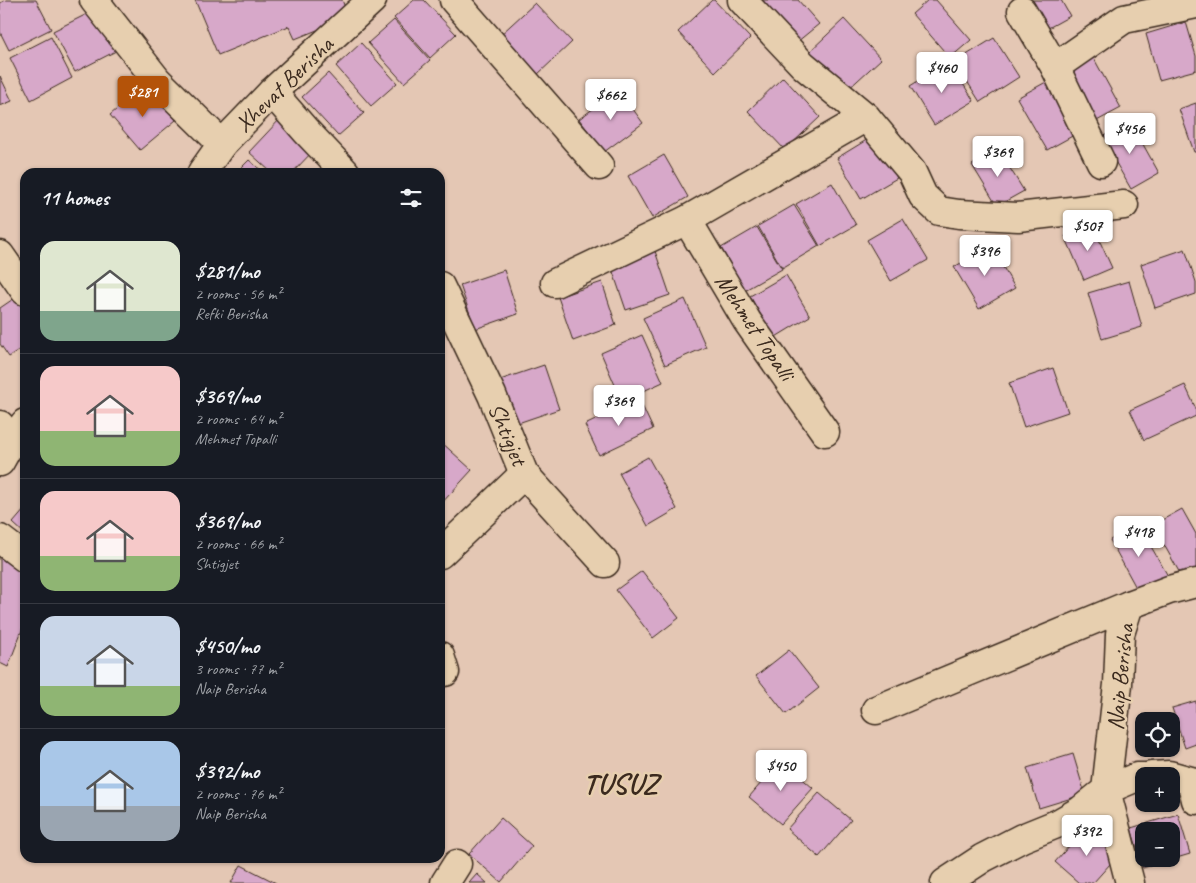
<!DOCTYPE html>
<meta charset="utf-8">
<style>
:root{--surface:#171b24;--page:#20242c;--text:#f1f3f6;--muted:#9ea1a6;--line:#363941;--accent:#b45309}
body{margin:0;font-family:Caveat,sans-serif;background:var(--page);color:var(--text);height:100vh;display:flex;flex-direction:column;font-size:19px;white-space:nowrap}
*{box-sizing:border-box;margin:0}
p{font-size:16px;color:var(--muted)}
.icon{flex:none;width:28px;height:28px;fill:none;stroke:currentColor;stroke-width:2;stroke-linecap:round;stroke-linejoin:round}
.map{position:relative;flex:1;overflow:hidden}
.side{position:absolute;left:20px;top:168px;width:425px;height:695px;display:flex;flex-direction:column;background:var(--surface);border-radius:15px;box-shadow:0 1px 4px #0004}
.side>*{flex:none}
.tools{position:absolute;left:1135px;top:712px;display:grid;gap:10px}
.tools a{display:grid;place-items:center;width:45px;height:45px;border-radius:10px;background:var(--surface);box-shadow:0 1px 4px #0004;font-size:25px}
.price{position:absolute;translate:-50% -42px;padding:0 11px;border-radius:5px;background:#fff;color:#222;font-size:16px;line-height:32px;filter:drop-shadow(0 1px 2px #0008)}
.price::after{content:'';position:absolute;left:50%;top:30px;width:15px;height:11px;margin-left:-8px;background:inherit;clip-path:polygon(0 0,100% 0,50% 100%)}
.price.on{background:var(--accent);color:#fff}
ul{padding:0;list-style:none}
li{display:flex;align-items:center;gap:15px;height:125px;padding:0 20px}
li+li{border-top:1px solid var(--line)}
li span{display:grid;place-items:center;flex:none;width:140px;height:100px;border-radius:15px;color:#555}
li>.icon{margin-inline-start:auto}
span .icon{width:60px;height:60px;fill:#fffc;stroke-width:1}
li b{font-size:21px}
h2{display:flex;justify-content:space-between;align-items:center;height:60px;padding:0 20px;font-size:21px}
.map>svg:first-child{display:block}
.building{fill:#d7a8c9;stroke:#3b2a1e;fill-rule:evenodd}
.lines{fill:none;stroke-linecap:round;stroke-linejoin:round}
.street-casing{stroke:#3b2a1e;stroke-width:31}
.secondary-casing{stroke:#3b2a1e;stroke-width:31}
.street{stroke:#e7cfaf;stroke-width:28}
.secondary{stroke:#e7cfaf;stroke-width:28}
.labels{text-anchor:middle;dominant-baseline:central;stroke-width:5;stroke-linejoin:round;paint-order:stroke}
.street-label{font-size:24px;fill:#3b2a1e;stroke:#e7cfaf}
.district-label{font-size:29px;font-weight:bold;letter-spacing:1px;fill:#3b2a1e;stroke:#e7cfaf}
</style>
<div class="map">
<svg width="1196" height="883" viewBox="0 0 1196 883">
<rect width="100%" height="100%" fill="#e4c7b4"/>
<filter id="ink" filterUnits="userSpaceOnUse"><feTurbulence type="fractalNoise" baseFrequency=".02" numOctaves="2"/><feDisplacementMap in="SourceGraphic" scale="10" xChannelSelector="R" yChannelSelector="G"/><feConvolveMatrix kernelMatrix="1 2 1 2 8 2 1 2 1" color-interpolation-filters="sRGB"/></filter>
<g filter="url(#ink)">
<g class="building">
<polygon points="6,0 36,0 51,29 9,50 0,32 0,3"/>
<polygon points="195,0 342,0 349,17 295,39 289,26 218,55"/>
<polygon points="414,0 424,0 456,34 430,58 394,18"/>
<polygon points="712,0 714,0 750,38 715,72 678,32"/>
<polygon points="762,0 798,0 819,24 797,42"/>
<polygon points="928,0 936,0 971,40 950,58 912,14"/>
<polygon points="1023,0 1061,0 1070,16 1041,32"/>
<polygon points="535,3 572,42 536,76 499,36"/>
<polygon points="95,10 116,51 75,72 53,31"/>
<polygon points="844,19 881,59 845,92 808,53"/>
<polygon points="394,20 430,60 404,83 368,43"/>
<polygon points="1186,22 1196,56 1196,70 1159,80 1146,34"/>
<polygon points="51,37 72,78 31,100 10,58"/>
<polygon points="994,38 1019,77 980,102 955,62"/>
<polygon points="361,43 397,83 371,106 336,66"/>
<polygon points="1092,55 1121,108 1093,123 1063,71"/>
<polygon points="949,62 974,101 934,125 910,86"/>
<polygon points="328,73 364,113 338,136 302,97"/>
<polygon points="0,76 12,101 0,106"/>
<polygon points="783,77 820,117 785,150 748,111"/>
<polygon points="1046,82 1076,134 1047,150 1017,98"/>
<polygon points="145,85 176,120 140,150 110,115"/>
<polygon points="619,90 643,123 604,152 579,119"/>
<polygon points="1196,103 1196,152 1194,152 1179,109"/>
<polygon points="281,118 315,149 293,172 271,172 249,152"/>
<polygon points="1130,121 1159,173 1131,189 1101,137"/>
<polygon points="873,136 897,178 861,199 837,158"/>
<polygon points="998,149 1024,191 997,206 972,165"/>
<polygon points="664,155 688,197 652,218 628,176"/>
<polygon points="249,160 263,172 237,172"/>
<polygon points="832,183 856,225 820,246 796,204"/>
<polygon points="794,205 819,246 782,268 758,226"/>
<polygon points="903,219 928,260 891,281 867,240"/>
<polygon points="1092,224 1112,268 1084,280 1065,236"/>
<polygon points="757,227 782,269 745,290 721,248"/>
<polygon points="991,246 1015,288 979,309 954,267"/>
<polygon points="1185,249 1196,282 1196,294 1155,308 1141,264"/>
<polygon points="655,251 670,295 626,310 611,266"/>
<polygon points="504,270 518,314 475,329 460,285"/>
<polygon points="786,275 810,316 774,338 750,296"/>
<polygon points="1129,281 1142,327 1102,339 1088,293"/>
<polygon points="602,282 616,325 573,341 558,297"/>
<polygon points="22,293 25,298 25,347 9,357 0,344 0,308"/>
<polygon points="685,299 706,347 665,365 643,318"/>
<polygon points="642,335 663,382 622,401 601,353"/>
<polygon points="544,365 559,409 515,424 500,380"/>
<polygon points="1053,368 1068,412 1024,427 1009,383"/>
<polygon points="1185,385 1196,409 1196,416 1144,440 1130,410"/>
<polygon points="639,399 653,429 599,455 585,425"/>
<polygon points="440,441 472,470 440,505"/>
<polygon points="648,457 677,509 648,526 619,473"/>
<polygon points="25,509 25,534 13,523"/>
<polygon points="1182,509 1196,534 1196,570 1182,577 1153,525"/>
<polygon points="1138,524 1168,576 1139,593 1110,540"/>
<polygon points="0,549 25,565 25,622 8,667 0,663"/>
<polygon points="642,571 679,618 653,638 616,590"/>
<polygon points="789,650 819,688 786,714 756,676"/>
<polygon points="1196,701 1196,744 1185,748 1172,708"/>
<polygon points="1073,754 1085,794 1039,808 1027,768"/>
<polygon points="781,760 813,788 781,824 749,797"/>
<polygon points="819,793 851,820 819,857 787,829"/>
<path d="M1178 814 1190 854 1143 868 1131 828ZM1144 831H1171V859H1144Z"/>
<polygon points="501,818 532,846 501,882 469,854"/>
<polygon points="1087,826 1119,854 1093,883 1079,883 1055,862"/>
<polygon points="241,865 276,883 231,883"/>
<polygon points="477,874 487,883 469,883"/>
</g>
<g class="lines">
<g class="street-casing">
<g id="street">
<polyline points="94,0 157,80 222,144"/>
<polyline points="454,0 599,166"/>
<polyline points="742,0 803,65 866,117 912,172 923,196 939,211 959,214 1018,217 1124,205"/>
<polyline points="1022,11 1055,67 1101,162"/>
<polyline points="1055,67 1124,19 1196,4"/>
<polyline points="272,92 306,131 345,172"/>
<polyline points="687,220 747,321 825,432"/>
<polyline points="0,255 25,291"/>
<polyline points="555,283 687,220 866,117"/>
<polyline points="440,286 492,395 524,474 605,563"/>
<polyline points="0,425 10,444"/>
<polyline points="0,539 25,558"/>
<polyline points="440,554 524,474"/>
<polyline points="440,656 445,672"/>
<polyline points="876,710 1129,605"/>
<polyline points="1151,776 1169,775 1191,781 1196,800"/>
<polyline points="445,883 457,864"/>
<polyline points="945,883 983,858 1022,838 1059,823 1080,811 1106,790 1118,684 1120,634 1129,605 1169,590 1196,583"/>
<polyline points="1130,883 1106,790 1137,777 1144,777"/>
</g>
</g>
<g class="secondary-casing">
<g id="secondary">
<polyline points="202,172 222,144 272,92 372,0"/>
<polyline points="0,462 10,444 25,423"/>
</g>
</g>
<use href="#street" class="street"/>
<use href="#secondary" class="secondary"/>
</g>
</g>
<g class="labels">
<g class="street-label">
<text transform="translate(284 84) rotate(-44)">Xhevat Berisha</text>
<text transform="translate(755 327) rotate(56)">Mehmet Topalli</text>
<text transform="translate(508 434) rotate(67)">Shtigjet</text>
<text transform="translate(1120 677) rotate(-84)">Naip Berisha</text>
</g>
<g class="district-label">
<text x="621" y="783">TUSUZ</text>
</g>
</g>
</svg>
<div class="tools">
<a><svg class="icon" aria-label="locate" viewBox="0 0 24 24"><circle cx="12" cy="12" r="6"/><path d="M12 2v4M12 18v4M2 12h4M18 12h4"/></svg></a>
<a>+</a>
<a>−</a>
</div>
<b class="price" style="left:942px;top:94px">$460</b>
<b class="price on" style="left:143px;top:118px">$281</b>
<b class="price" style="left:611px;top:121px">$662</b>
<b class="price" style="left:1130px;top:155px">$456</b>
<b class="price" style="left:998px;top:178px">$369</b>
<b class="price" style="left:1088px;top:252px">$507</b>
<b class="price" style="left:985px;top:277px">$396</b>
<b class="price" style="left:619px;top:427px">$369</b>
<b class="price" style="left:1139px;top:558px">$418</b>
<b class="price" style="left:781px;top:792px">$450</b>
<b class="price" style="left:1087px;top:857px">$392</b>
<section class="side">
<h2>11 homes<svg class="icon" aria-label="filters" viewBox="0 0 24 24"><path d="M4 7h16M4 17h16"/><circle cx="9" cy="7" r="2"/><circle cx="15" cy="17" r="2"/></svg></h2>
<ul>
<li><span style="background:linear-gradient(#dfe7d0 70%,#7fa58c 0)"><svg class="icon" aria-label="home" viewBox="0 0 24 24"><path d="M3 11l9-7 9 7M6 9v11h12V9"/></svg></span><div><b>$281/mo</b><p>2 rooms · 56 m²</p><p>Refki Berisha</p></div></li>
<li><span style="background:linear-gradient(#f6c9c9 65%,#8fb573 0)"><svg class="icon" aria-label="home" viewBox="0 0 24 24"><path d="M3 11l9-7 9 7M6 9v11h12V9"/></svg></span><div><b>$369/mo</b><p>2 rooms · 64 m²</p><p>Mehmet Topalli</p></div></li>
<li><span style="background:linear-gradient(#f6c9c9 65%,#8fb573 0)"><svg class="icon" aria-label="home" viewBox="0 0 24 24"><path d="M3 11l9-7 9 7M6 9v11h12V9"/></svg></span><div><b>$369/mo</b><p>2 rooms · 66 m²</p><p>Shtigjet</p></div></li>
<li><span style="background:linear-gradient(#c9d6e8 70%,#8fb573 0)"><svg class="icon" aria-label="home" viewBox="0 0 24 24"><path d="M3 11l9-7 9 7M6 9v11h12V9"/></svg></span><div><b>$450/mo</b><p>3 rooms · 77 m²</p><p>Naip Berisha</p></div></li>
<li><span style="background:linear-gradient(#a9c7e8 65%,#9aa5b1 0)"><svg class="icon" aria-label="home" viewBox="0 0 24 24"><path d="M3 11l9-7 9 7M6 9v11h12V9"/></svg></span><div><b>$392/mo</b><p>2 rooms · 76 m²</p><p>Naip Berisha</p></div></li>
</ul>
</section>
</div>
